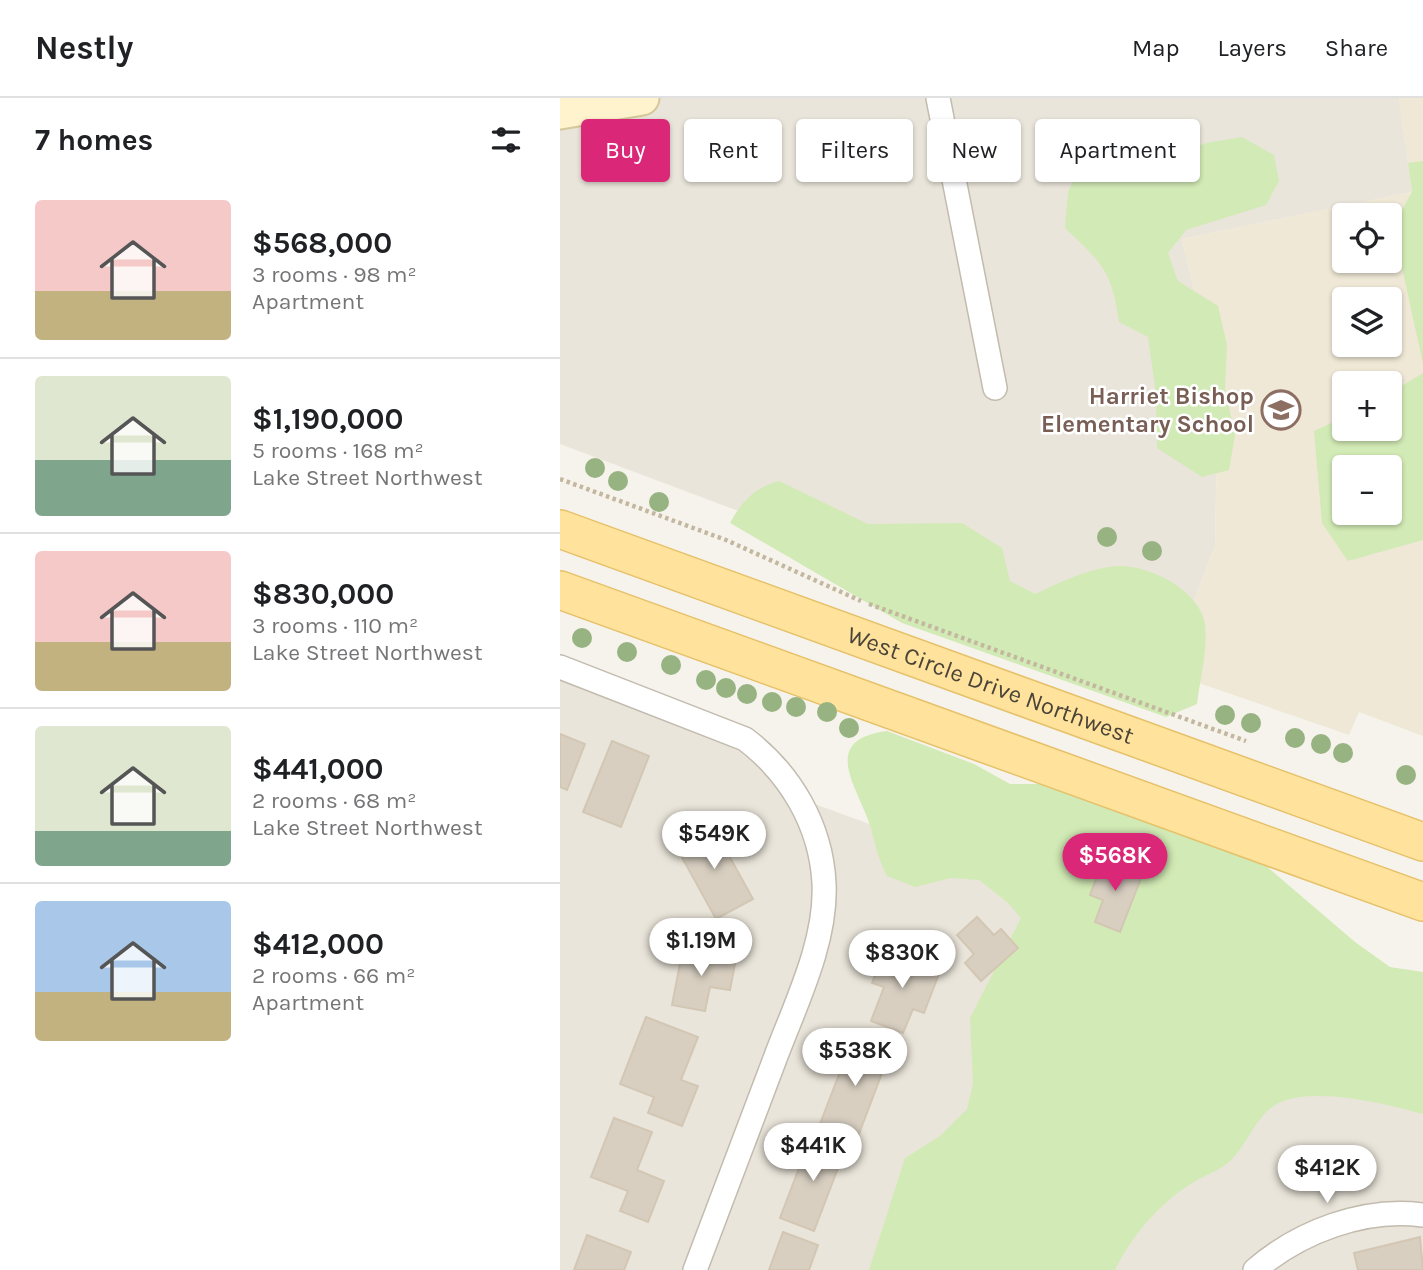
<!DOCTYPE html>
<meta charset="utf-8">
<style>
:root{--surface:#fff;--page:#f2f2f2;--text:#202124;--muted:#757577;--line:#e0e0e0;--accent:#db2777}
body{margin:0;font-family:Karla,sans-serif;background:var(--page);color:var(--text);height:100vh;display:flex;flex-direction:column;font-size:26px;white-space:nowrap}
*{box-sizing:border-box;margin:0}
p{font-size:23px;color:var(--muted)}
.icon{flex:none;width:38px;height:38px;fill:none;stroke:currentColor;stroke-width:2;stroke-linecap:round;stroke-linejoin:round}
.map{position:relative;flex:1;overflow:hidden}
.details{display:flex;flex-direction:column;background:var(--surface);width:560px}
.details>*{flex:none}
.banner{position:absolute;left:21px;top:21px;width:665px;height:63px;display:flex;gap:14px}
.controls{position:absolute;left:772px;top:105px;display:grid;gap:14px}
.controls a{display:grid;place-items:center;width:70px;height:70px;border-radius:7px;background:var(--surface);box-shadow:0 2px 5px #0004;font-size:35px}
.price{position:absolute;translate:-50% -60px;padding:0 16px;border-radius:24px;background:#fff;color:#222;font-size:23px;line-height:46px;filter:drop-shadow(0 2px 4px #0008)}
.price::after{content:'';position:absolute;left:50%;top:42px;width:21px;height:16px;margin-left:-10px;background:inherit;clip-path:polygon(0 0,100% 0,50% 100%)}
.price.active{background:var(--accent);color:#fff}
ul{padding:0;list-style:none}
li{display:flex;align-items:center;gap:21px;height:175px;padding:0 35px}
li+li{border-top:2px solid var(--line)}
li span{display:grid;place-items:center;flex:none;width:196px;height:140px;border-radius:7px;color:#555}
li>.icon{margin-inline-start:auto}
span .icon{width:84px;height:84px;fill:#fffc;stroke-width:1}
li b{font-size:30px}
h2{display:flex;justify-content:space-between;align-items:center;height:84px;padding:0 35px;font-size:30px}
.chip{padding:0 24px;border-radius:7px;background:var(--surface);box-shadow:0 2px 5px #0004;font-size:24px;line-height:63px}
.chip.active{background:var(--accent);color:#fff}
header{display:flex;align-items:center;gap:42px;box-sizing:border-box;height:98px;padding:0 35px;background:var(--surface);border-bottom:2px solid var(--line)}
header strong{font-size:33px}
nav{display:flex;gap:38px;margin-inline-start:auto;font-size:24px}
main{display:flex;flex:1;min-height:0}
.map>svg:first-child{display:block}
.residential{fill:#eae5da}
.education{fill:#efe8d6;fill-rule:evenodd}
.green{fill:#d2eab5;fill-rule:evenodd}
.building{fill:#d8cfc1;stroke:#d3c7b4;stroke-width:2}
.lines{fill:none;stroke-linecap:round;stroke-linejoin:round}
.street-casing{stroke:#c2bbae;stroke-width:26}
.secondary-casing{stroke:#d6c79b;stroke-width:37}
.primary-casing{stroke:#e6c16a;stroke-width:40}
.path{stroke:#c4b79f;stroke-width:4.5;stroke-dasharray:3.5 3.5;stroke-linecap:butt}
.street{stroke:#fff;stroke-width:23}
.secondary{stroke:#fff3cd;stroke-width:33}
.primary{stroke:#ffe39c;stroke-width:37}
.tree{fill:#97b381}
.labels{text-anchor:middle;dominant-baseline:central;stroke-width:5;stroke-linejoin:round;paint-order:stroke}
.education-label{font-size:24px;font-weight:bold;fill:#785e54;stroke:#fff;text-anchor:end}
.street-label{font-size:24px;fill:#4b4439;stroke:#fff}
</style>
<header>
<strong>Nestly</strong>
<nav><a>Map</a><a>Layers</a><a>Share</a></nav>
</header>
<main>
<section class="details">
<h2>7 homes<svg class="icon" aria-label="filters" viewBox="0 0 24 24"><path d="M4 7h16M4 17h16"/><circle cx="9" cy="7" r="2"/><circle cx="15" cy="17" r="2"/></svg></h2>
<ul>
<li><span style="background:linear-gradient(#f6c9c9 65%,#c2b280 0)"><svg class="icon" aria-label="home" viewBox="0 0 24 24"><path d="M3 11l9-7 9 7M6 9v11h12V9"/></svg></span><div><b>$568,000</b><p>3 rooms · 98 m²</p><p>Apartment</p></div></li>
<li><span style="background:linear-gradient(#dfe7d0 60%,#7fa58c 0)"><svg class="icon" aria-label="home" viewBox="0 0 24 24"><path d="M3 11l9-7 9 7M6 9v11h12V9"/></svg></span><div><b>$1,190,000</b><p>5 rooms · 168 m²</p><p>Lake Street Northwest</p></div></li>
<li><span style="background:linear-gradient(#f6c9c9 65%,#c2b280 0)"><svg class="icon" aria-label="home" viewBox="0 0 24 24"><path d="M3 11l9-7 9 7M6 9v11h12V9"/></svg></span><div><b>$830,000</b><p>3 rooms · 110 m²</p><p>Lake Street Northwest</p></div></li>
<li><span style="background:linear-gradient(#dfe7d0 75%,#7fa58c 0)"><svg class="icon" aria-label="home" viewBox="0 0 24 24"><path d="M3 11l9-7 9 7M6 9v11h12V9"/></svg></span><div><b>$441,000</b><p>2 rooms · 68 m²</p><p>Lake Street Northwest</p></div></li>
<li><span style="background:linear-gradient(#a9c7e8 65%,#c2b280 0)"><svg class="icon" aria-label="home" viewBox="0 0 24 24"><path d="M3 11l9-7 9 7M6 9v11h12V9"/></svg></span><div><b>$412,000</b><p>2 rooms · 66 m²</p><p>Apartment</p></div></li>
</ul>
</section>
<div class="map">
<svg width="863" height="1172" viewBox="0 0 863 1172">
<rect width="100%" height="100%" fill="#f6f3ec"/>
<g class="residential">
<polygon points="0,0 839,0 852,94 622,141 658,293 655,448 607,574 0,346"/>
<polygon points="0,569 166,631 238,700 863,927 863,1172 0,1172"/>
</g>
<path class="education" d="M839 0H863V638L799 614 789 637 607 574 655 448 658 293 622 141 852 94ZM784 117H830V163H784ZM784 201H830V247H784ZM784 285H830V331H784ZM784 369H830V415H784Z"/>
<g class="green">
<path d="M682 39 714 57 719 83 706 107 626 132 608 155 618 183 658 208 667 247 665 291 675 337 669 372 642 379 597 350 596 296 588 239 559 224C552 173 542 165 505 130L508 94 520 69 558 57 605 60 646 45Z"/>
<polygon points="863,63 863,266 833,128 852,94 848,65"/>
<path d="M863 275V442L788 463 762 425 754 333 784 319V331H830V295ZM784 369H830V415H784Z"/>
<path d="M219 383 308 426 402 425 442 450 450 483 475 496C500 484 527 471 556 468 588 466 640 492 645 526 648 551 640 581 637 606L606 619 342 525 170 425C182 403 194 390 219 383Z"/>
<path d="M327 633 414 666 450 686H489L705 767 795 844 830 869 863 874V1016C828 1006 743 985 712 1009 693 1024 685 1050 669 1064 659 1073 643 1078 632 1085 598 1107 573 1136 555 1172H309L345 1060 380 1038 407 1011 413 986 410 920 461 820 447 804 419 782 391 780 355 789 327 778C318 761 315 745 310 727 297 688 259 642 327 633Z"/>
</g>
<g class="building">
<polygon points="0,636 25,646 7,692 0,689"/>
<polygon points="52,643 89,658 61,729 23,714"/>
<polygon points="151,725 193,801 156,821 114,745"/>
<polygon points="544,760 583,775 560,834 535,824 543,802 530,797"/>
<polygon points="417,819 434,837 441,831 458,850 421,883 405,865 414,856 397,837"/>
<polygon points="123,850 176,860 170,892 150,889 145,913 112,907"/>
<polygon points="325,852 380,873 364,915 353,911 343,935 311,923 324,889 312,885"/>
<polygon points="86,919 138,939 121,982 138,988 122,1028 88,1015 94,999 60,986"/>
<polygon points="293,940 330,954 297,1041 260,1026"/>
<polygon points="54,1020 92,1034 77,1072 104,1083 88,1124 60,1113 68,1093 31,1079"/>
<polygon points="252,1036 286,1049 254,1133 220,1120"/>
<polygon points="223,1134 258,1147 249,1172 209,1172"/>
<polygon points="27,1137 71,1154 64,1172 14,1172"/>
<polygon points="860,1139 863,1172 798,1172 794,1155"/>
</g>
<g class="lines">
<g class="street-casing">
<g id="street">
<polyline points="378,0 435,290"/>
<path d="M0 569 185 641C230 675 261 727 264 785 267 843 236 905 216 958 189 1029 162 1101 135 1172"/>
<path d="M695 1172C739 1134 804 1109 863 1117"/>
</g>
</g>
<g class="secondary-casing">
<polyline id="secondary" points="0,14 82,0"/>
</g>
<g class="primary-casing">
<g id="primary">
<path id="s1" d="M0 431 863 744"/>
<polyline points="0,492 863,804"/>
</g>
</g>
<g class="path">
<polyline points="0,381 166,442 301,503"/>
<polyline points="309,506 686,643"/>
</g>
<use href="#street" class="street"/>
<use href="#secondary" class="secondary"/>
<use href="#primary" class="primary"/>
</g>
<g class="tree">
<circle cx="35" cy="370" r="10"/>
<circle cx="58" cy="383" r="10"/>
<circle cx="99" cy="404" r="10"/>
<circle cx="547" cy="439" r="10"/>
<circle cx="592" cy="453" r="10"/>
<circle cx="22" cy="540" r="10"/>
<circle cx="67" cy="554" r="10"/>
<circle cx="111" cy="567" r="10"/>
<circle cx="146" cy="582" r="10"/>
<circle cx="166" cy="590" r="10"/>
<circle cx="187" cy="596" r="10"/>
<circle cx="212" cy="604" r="10"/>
<circle cx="236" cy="609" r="10"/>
<circle cx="267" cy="614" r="10"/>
<circle cx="665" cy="617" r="10"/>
<circle cx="691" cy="625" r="10"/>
<circle cx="289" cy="630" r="10"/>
<circle cx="735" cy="640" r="10"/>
<circle cx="761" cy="646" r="10"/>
<circle cx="783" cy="655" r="10"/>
<circle cx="846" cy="677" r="10"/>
</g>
<defs>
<g id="school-ring" transform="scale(2.0125)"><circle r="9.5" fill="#fff" stroke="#8d6e63" stroke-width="1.5"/><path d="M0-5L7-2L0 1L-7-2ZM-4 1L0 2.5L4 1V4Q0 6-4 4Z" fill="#8d6e63"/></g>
</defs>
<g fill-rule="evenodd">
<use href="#school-ring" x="721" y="312"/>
</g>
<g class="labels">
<g class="education-label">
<text x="694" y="298">Harriet Bishop<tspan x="694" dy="28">Elementary School</tspan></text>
</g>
<g class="street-label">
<text stroke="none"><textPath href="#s1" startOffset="458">West Circle Drive Northwest</textPath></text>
</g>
</g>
</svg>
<div class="controls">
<a><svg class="icon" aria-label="locate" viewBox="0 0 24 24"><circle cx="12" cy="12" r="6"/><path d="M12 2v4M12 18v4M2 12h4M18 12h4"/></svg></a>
<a><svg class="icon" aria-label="layers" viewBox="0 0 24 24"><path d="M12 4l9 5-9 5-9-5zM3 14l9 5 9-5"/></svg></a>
<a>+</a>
<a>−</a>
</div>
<b class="price" style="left:154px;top:773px">$549K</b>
<b class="price active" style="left:555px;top:795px">$568K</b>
<b class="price" style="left:141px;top:880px">$1.19M</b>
<b class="price" style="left:342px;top:892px">$830K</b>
<b class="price" style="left:295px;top:990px">$538K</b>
<b class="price" style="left:253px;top:1085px">$441K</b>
<b class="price" style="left:767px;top:1107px">$412K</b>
<div class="banner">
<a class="chip active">Buy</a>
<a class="chip">Rent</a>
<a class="chip">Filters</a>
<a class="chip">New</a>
<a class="chip">Apartment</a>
</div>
</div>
</main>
